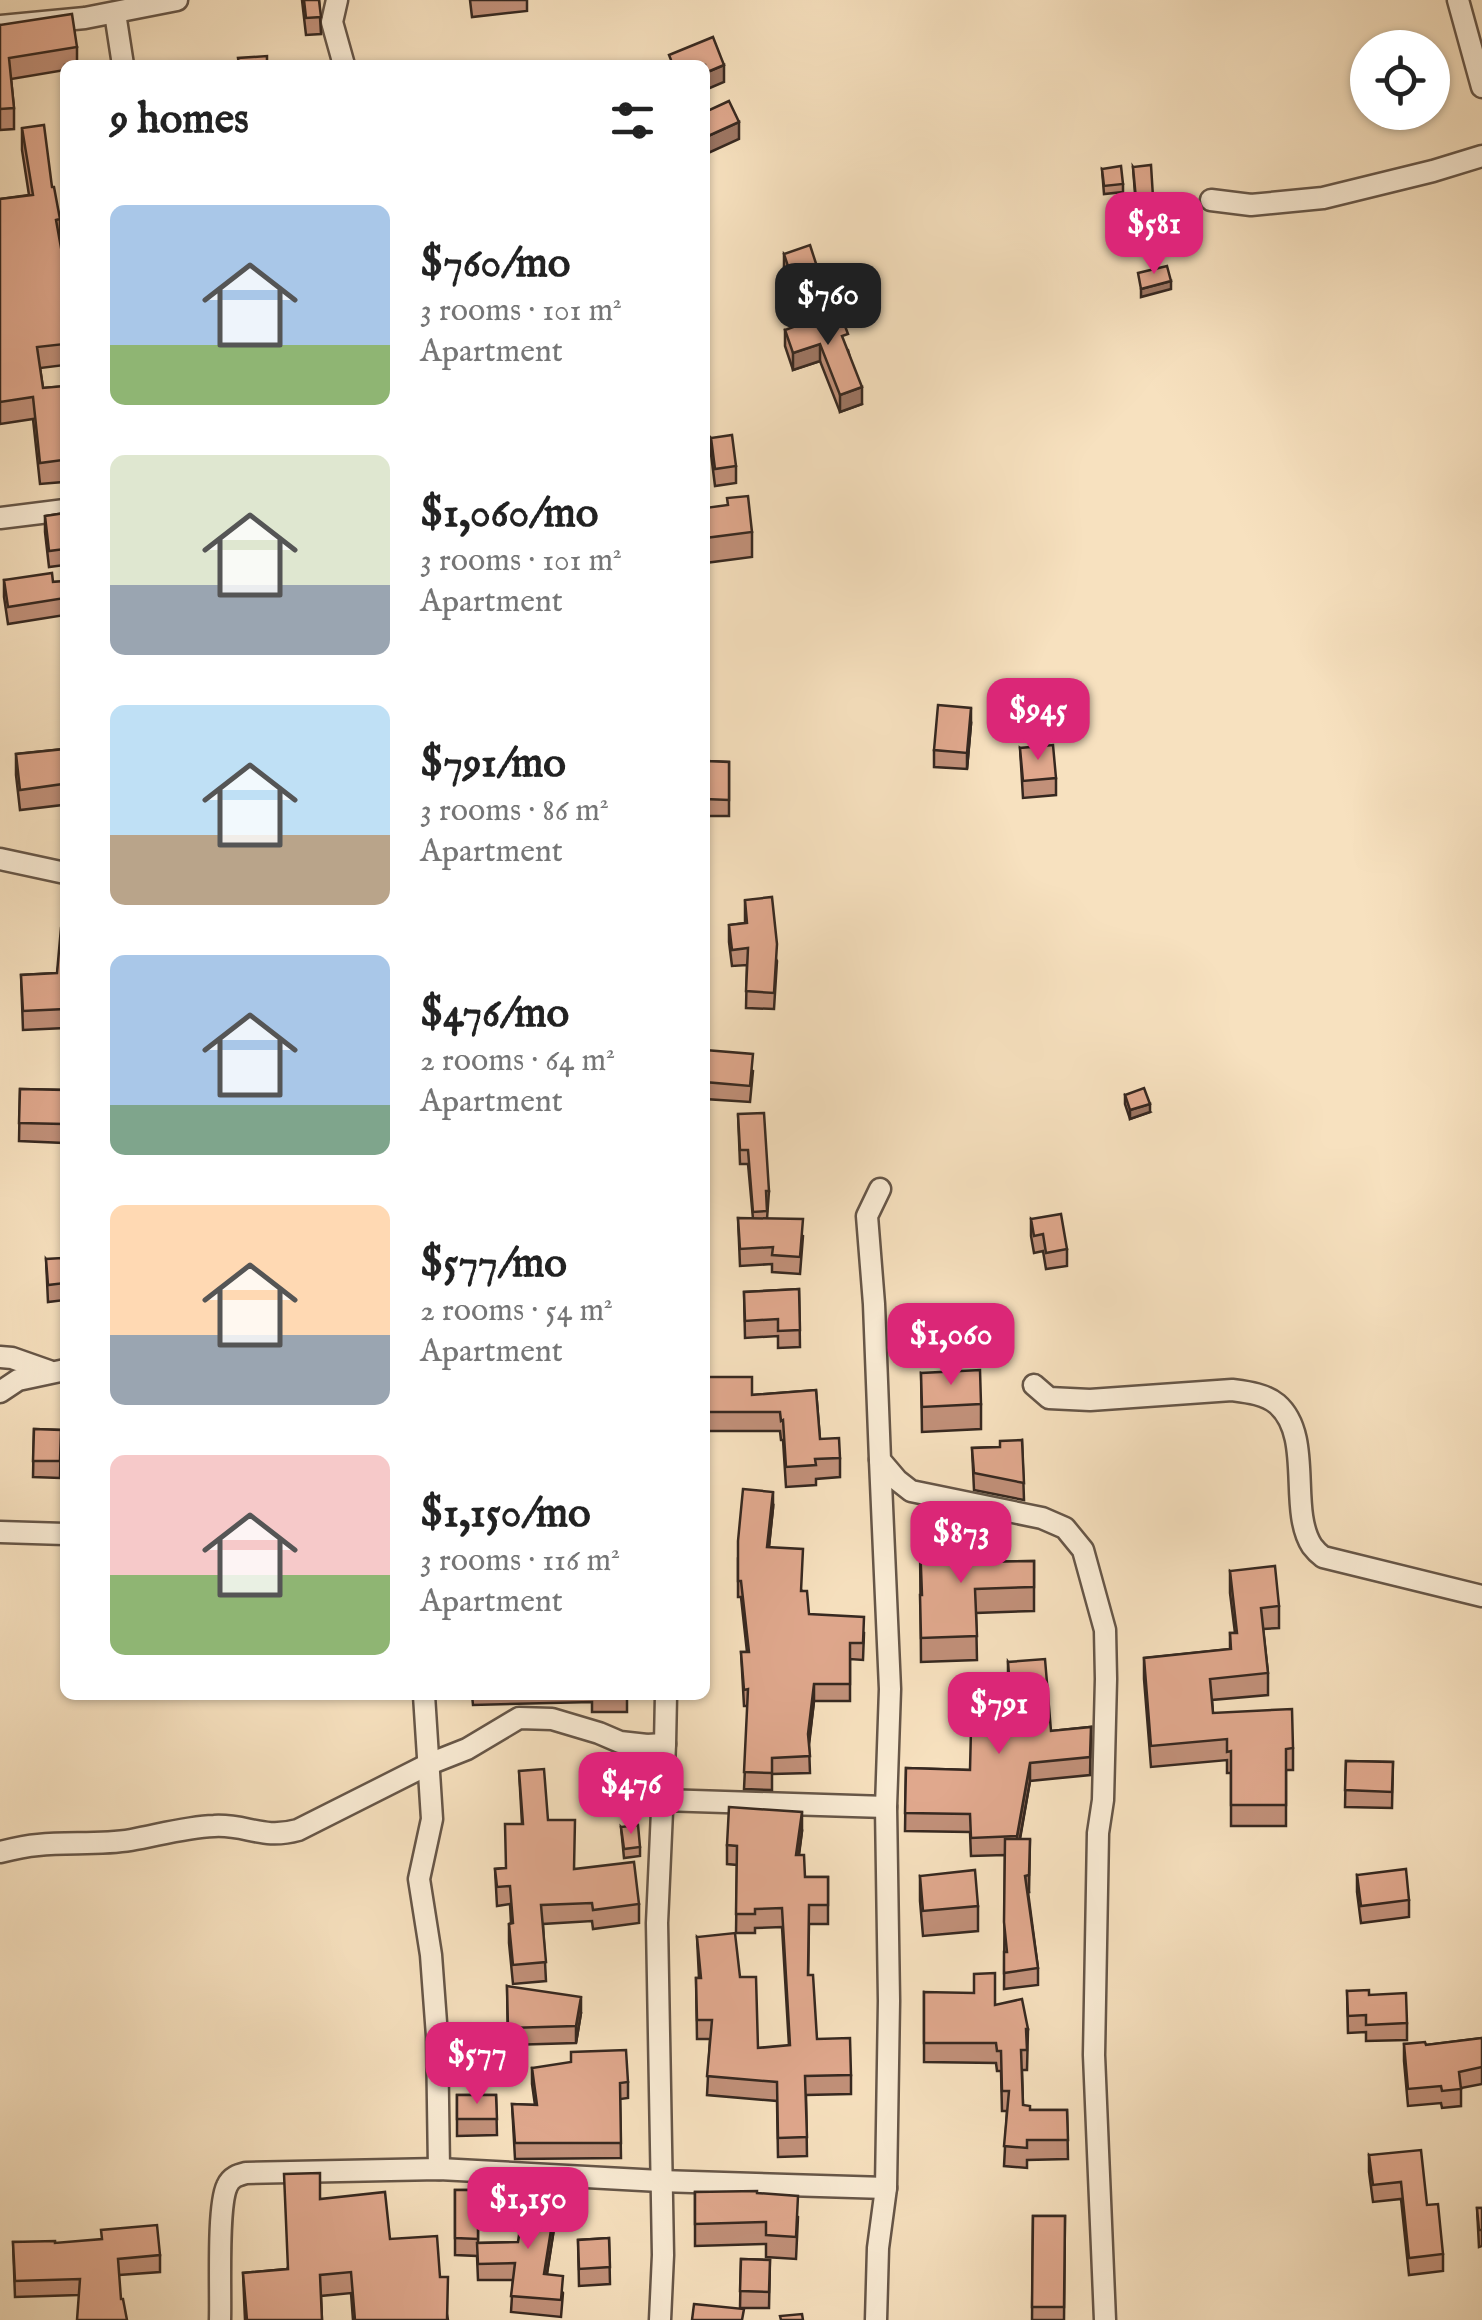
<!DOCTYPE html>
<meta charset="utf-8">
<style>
:root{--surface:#fff;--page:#f6f6f6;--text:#222;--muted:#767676;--accent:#db2777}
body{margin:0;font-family:"IM FELL English",serif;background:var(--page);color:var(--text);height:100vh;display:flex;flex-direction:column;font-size:38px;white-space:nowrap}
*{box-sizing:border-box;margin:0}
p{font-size:32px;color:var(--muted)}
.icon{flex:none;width:55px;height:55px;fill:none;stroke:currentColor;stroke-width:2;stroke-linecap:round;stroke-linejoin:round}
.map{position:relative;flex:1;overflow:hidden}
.details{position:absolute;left:60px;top:60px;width:650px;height:1640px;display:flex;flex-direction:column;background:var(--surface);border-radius:15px;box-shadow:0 2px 8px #0004}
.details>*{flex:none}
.tools{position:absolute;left:1350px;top:30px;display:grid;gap:20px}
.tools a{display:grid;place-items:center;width:100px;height:100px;border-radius:50%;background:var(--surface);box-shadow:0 2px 8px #0004;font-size:50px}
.price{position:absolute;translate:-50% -85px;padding:0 22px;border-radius:20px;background:var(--accent);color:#fff;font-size:32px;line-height:65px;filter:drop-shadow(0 2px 5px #0008)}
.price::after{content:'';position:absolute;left:50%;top:60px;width:30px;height:22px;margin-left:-15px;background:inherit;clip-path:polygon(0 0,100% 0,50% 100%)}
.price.on{background:#222;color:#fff}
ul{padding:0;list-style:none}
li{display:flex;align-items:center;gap:30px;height:250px;padding:0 50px}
li span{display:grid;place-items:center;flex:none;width:280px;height:200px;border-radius:15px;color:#555}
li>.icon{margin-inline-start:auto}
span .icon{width:120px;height:120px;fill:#fffc;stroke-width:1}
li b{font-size:42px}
h2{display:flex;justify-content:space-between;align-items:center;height:120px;padding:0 50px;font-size:42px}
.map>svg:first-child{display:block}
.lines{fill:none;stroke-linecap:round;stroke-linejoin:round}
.minor-casing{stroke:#665648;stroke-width:25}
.minor{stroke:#faecd5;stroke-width:20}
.wall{fill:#c19079;stroke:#362820;stroke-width:2.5}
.shaded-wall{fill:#9d7663;stroke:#362820;stroke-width:2.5}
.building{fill:#e0a88d;stroke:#362820;stroke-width:2.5}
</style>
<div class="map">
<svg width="1482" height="2320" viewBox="0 0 1482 2320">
<rect width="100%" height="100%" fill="#f7e1bf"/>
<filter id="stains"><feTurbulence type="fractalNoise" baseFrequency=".002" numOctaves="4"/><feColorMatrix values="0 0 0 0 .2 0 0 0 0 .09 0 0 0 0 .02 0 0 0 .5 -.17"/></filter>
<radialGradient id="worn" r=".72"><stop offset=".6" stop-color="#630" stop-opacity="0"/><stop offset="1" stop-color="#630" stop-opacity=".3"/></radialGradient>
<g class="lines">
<g class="minor-casing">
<g id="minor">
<polyline points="337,0 332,22 344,65"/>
<polyline points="1458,0 1482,87"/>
<polyline points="115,13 123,65"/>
<polyline points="0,26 85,18 177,0"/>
<polyline points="1211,200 1251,205 1323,198 1433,171 1482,156"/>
<polyline points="0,518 65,510"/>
<polyline points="0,859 65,873"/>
<polyline points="880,1189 867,1216 874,1304 880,1460 897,1480 911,1491 1042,1518 1065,1528 1083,1550 1105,1630 1106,1679 1103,1800 1098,1833 1094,2055 1105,2320"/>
<polyline points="0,1357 12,1358 49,1371"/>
<path d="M1034 1385 1049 1398 1090 1400 1232 1390C1247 1392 1265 1394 1277 1404 1314 1436 1288 1509 1312 1546 1315 1550 1319 1554 1323 1557L1482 1596"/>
<polyline points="0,1392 18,1380 65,1370"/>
<polyline points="0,1532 65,1534"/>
<polyline points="424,1695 432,1819 419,1879 431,1955 437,2036 439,2169"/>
<polyline points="665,1744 666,1695"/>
<polyline points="662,1800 886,1807"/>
<path d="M0 1852C12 1849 25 1846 38 1845 69 1842 100 1845 131 1840 159 1835 186 1827 214 1826 247 1824 262 1840 298 1830L429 1764 467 1749 519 1718 552 1719 599 1733 620 1742 647 1745 665 1744 657 1923 663 2255 660 2320"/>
<path d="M220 2320C221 2292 217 2207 227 2186 231 2177 238 2175 246 2173L439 2169 660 2181 886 2188"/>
<polyline points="876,2320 878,2248 886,2188 889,2001 886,1807 890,1689 880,1460"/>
</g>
</g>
<use href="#minor" class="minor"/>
</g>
<g class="wall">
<polygon points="302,0 319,0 321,34 306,35"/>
<polygon points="470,0 527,0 527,11 472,17"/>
<polygon points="0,25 77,47 77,65 65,65 65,70 11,79 14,108 14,129 0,130"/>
<polygon points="22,128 52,187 60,219 60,241 65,270 65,365 40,368 43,388 65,386 65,477 63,478 63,482 40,484 33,419 0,424 0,199 29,195 22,150"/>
<polygon points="1133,167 1153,197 1153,205 1136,207"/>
<polygon points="1102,169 1123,184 1123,192 1104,194"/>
<polygon points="784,254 821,296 795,304 784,271"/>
<polygon points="785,330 848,350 862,404 840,412 820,361 793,370 785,346"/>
<polygon points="711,438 736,466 736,483 715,486 711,454"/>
<polygon points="705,508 752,532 752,557 705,563"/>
<polygon points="65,513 65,565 49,567 45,532 45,516"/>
<polygon points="4,580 53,582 65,581 65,615 8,624 4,597"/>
<polygon points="971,724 967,769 934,767 934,750"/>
<polygon points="1020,748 1056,778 1056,795 1023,798"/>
<polygon points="65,749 65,843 63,805 20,810 16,775 16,754"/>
<polygon points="705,761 729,762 729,816 705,816"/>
<polygon points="745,900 777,961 774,1009 746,1008 747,965 732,966 729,942 729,925 745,923"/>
<polygon points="65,928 65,1028 23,1030 21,975 57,973"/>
<polygon points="705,1050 753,1071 750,1102 705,1099"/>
<polygon points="20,1089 65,1090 65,1154 64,1143 19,1141"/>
<polygon points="1125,1095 1150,1112 1130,1119 1125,1104"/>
<polygon points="738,1114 769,1191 767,1219 803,1236 800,1274 772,1272 772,1264 740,1266 738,1218 753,1219 748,1164 740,1164"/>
<polygon points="1031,1219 1067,1249 1067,1266 1046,1269 1043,1251 1034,1253 1031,1236"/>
<polygon points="46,1259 65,1283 65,1300 48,1302"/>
<polygon points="799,1289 800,1347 778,1348 778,1336 745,1338 744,1292"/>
<polygon points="921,1373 981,1404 981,1429 922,1432"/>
<polygon points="705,1377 752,1395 816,1390 820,1439 840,1458 840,1477 816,1479 816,1485 786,1487 783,1440 781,1440 780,1431 705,1431"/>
<polygon points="34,1429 61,1430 60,1478 33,1477"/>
<polygon points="1022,1440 1024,1500 974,1490 972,1448 1000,1447"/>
<polygon points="773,1508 769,1547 802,1591 809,1614 864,1633 863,1660 850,1659 850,1701 814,1701 809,1745 810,1773 772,1774 772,1790 744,1789 748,1706 744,1706 741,1652 747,1652 741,1597 738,1597 738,1558"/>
<polygon points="920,1542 978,1562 1034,1561 1034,1611 976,1613 977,1660 921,1662"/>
<polygon points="1230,1571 1279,1606 1279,1628 1263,1629 1268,1673 1268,1695 1212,1700 1213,1713 1293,1748 1293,1770 1286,1770 1286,1826 1231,1826 1231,1773 1227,1773 1227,1760 1151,1767 1144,1679 1144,1658 1230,1649 1230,1633 1235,1633 1230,1593"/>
<polygon points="1008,1662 1051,1731 1091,1727 1090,1775 1030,1781 1020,1839 1029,1892 1028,1892 1038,1968 1038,1985 1004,1989 1005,1855 971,1856 970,1832 905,1831 906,1768 970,1770 1012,1729 1011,1713 965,1713 966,1675 1008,1675"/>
<polygon points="472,1695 627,1695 627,1712 592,1712 592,1702 473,1705"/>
<polygon points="1346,1761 1393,1762 1392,1808 1345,1807"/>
<polygon points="519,1771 548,1820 574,1869 639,1904 639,1923 593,1929 592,1921 543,1924 546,1981 513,1984 509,1943 509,1924 511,1923 510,1904 497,1906 495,1869 506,1868 522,1824"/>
<polygon points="621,1827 640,1847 640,1856 624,1858"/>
<polygon points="802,1831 799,1855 805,1877 828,1877 828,1924 809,1924 808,1975 817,2039 851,2075 851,2094 806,2095 807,2156 778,2157 777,2101 707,2095 710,2039 697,2039 696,1978 699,1978 697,1937 740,1977 758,2048 789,2046 782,1927 755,1928 755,1933 736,1933 737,1865 727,1864 727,1845"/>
<polygon points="1357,1875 1409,1900 1409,1917 1361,1923 1357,1892"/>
<polygon points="920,1876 978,1906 978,1931 923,1936 920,1901"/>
<polygon points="507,1986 581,2013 576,2043 508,2045"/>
<polygon points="1347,1991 1369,1995 1407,2023 1407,2040 1366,2041 1366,2032 1348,2033"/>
<polygon points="924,1992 995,2005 1028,2029 1027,2070 1022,2070 1023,2105 1030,2110 1067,2110 1068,2159 1027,2160 1027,2168 1004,2166 1007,2111 1002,2111 1001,2071 997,2071 996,2063 924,2062"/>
<polygon points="1482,2038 1482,2084 1461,2088 1461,2106 1442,2108 1441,2103 1408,2106 1404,2061 1404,2044 1426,2045"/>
<polygon points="532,2068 628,2082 628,2098 620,2099 621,2158 515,2159 512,2104 535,2105 532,2084"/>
<polygon points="457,2095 496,2095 497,2135 457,2136"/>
<polygon points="1369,2155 1427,2205 1443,2254 1443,2271 1409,2275 1401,2199 1373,2202 1369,2172"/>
<polygon points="455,2190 478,2190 478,2243 518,2242 556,2216 547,2274 563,2293 561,2317 511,2312 513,2280 478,2280 477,2256 455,2255"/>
<polygon points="695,2192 757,2193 798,2217 796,2259 766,2257 766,2244 695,2246"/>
<polygon points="320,2199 390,2239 440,2277 448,2320 353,2320 351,2293 321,2296 322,2320 245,2320 243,2273 287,2269"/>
<polygon points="1477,2208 1482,2208 1482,2246 1479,2247"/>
<polygon points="1033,2216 1065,2216 1064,2320 1032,2320"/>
<polygon points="609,2238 610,2284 579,2286 578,2240"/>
<polygon points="13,2242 55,2243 160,2255 160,2272 119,2275 79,2295 15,2297"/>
<polygon points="741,2259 770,2260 769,2308 740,2308"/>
</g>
<g class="shaded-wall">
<polygon points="724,65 724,82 705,90 705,73"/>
<polygon points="739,122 739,139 706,154 706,137"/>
<polygon points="821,279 821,296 795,304 795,288"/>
<polygon points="1171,281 1171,289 1141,297 1141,289"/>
<polygon points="820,344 820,361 793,370 793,353"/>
<polygon points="862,387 862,404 840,412 840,395"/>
<polygon points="971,708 971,724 967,769 967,753"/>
<polygon points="1150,1104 1150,1112 1130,1119 1130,1110"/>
<polygon points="773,1492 773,1508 767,1564 767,1547"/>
<polygon points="814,1684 814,1701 808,1750 808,1734"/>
<polygon points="1030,1763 1030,1781 1017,1854 1017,1836"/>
<polygon points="802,1812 802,1831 796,1874 796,1855"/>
<polygon points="1030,1839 1029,1892 1025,1893 1025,1876"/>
<polygon points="581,1997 581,2013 576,2043 576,2026"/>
<polygon points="556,2199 556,2216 544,2291 544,2274"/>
</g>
<g class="building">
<polygon points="304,0 319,0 321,17 306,18"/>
<polygon points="72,14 77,47 9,58 14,108 0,109 0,25"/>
<polygon points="713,37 724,65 705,73 705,65 673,65 669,55"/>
<polygon points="267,56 267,65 239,65 238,58"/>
<polygon points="729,101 739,122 706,137 705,133 705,112"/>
<polygon points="44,125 52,187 54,187 60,219 56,220 65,270 65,344 37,347 43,388 65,386 65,456 62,456 63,460 40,463 33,397 0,402 0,199 33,195 22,128"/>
<polygon points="1151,165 1153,197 1136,199 1133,167"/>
<polygon points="1121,166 1123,184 1104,186 1102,169"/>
<polygon points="810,245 821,279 795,288 784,254"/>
<polygon points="1167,266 1171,281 1141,289 1138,273"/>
<polygon points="839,310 848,334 842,336 862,387 840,395 820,344 793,353 785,330"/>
<polygon points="732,435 736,466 715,469 711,438"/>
<polygon points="748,496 752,532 705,538 705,508 728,505 727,498"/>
<polygon points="65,513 65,549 49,551 45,516"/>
<polygon points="52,573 53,582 65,581 65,598 8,607 4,580"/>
<polygon points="938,705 971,708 967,753 934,750"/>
<polygon points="1053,745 1056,778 1023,781 1020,748"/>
<polygon points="65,749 65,823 63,784 20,790 16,754"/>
<polygon points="705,761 729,762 729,800 705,799"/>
<polygon points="772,897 777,944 774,993 746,991 748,948 732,950 729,925 747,923 745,900"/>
<polygon points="61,928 65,928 65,1009 23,1011 21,975 57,973"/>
<polygon points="705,1050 753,1054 750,1086 705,1082"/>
<polygon points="1144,1088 1150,1104 1130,1110 1125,1095"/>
<polygon points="20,1089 65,1090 65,1135 64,1124 19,1123"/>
<polygon points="764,1113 769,1191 766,1191 767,1211 753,1212 748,1150 740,1150 738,1114"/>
<polygon points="1061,1214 1067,1249 1046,1253 1043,1234 1034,1236 1031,1219"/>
<polygon points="738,1218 803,1219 800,1257 772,1255 773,1247 740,1249"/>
<polygon points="62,1258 65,1283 48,1285 46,1259"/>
<polygon points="799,1289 800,1330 778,1331 778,1319 745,1321 744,1292"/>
<polygon points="980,1370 981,1404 922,1407 921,1373"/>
<polygon points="705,1377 752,1377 752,1395 816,1390 820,1439 839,1438 840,1458 815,1459 816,1465 786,1467 783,1420 781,1421 780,1412 705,1412"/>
<polygon points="34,1429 61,1430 60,1461 33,1461"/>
<polygon points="1022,1440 1024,1483 974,1473 972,1448 1000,1447 1000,1441"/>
<polygon points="743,1489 773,1492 767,1547 803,1549 801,1591 807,1591 809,1614 864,1617 863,1643 850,1643 850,1684 814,1684 808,1734 810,1756 772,1758 772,1773 744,1772 748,1689 744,1690 741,1652 749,1652 741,1581 738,1581 738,1541"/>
<polygon points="977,1539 978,1562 1034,1561 1034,1587 975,1589 977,1636 921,1638 920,1595 922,1595 920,1542"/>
<polygon points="1275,1566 1279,1606 1261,1608 1268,1673 1210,1679 1213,1713 1292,1709 1293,1748 1286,1749 1286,1805 1231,1805 1231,1751 1227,1752 1227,1739 1151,1746 1144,1658 1231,1649 1230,1633 1237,1633 1230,1571"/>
<polygon points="1045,1659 1051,1731 1091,1727 1090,1757 1030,1763 1017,1836 971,1838 970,1814 905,1813 906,1768 970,1770 971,1729 1014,1729 1011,1695 965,1695 966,1675 1009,1675 1008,1662"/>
<polygon points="1346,1761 1393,1762 1392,1792 1345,1790"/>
<polygon points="544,1769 548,1820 575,1820 574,1869 634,1862 639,1904 593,1910 592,1903 541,1905 546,1962 513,1965 509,1924 513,1923 510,1886 497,1887 495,1869 506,1868 505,1824 523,1824 519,1771"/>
<polygon points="729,1807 802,1812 796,1855 804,1855 805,1877 828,1877 828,1905 809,1905 808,1975 813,1975 817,2039 850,2038 851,2075 805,2076 807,2137 778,2138 777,2082 707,2076 712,2020 697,2020 696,1978 701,1978 697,1937 735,1933 740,1977 756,1977 758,2048 790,2045 782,1908 755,1909 755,1914 736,1914 737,1846 727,1845"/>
<polygon points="638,1825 640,1847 624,1849 621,1827"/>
<polygon points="1005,1839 1030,1839 1029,1875 1025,1876 1038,1968 1004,1973 1004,1952 1007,1952 1004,1922"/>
<polygon points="1406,1869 1409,1900 1361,1906 1357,1875"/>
<polygon points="975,1870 978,1906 923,1911 920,1876"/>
<polygon points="995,1973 995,2005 1022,1999 1028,2029 1026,2029 1027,2050 1021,2050 1023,2105 1030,2106 1030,2110 1067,2110 1068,2140 1027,2140 1027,2148 1004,2146 1009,2091 1002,2091 1001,2051 997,2051 996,2043 924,2043 924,1992 974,1993 974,1974"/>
<polygon points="507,1986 581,1997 576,2026 508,2028"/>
<polygon points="1369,1990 1369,1995 1406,1993 1407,2023 1366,2025 1366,2015 1348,2016 1347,1991"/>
<polygon points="1482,2038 1482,2067 1459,2072 1461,2089 1442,2091 1441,2086 1408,2089 1404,2044 1425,2042 1426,2045"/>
<polygon points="626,2050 628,2082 620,2083 621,2143 515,2143 512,2104 537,2105 532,2068 571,2062 571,2052"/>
<polygon points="457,2095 496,2095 497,2119 457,2119"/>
<polygon points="1421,2150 1427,2205 1438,2204 1443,2254 1409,2258 1401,2182 1373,2185 1369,2155"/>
<polygon points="320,2173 320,2199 385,2192 390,2239 437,2236 440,2277 448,2277 447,2320 355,2320 351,2272 320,2275 322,2320 247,2320 243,2273 288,2269 284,2174"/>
<polygon points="455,2190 478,2190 478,2239 455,2238"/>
<polygon points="757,2191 757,2193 798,2196 796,2237 766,2235 766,2222 695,2224 695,2192"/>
<polygon points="525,2195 556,2199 544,2274 563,2276 561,2300 511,2296 515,2263 478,2264 477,2243 518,2242"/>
<polygon points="1477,2208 1482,2208 1482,2230 1479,2230"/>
<polygon points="1033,2216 1065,2216 1064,2307 1032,2307"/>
<polygon points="157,2225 160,2255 118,2259 121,2299 123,2299 127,2320 77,2320 80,2279 15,2281 13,2242 55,2241 55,2243 102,2239 101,2230"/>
<polygon points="609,2238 610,2267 579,2269 578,2240"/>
<polygon points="741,2259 770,2260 769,2292 740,2291"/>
<polygon points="694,2304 744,2309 742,2320 692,2320"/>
<polygon points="802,2314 803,2320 781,2320 780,2316"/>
</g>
<rect width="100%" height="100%" filter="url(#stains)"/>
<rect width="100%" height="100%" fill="url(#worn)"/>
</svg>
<div class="tools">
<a><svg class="icon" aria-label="locate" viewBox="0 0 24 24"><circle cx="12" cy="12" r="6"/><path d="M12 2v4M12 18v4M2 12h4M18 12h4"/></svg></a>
</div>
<b class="price" style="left:1154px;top:277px">$581</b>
<b class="price on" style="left:828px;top:348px">$760</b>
<b class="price" style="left:1038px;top:763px">$945</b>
<b class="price" style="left:951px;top:1388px">$1,060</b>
<b class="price" style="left:961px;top:1586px">$873</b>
<b class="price" style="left:999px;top:1757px">$791</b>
<b class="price" style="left:631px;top:1837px">$476</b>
<b class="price" style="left:477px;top:2107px">$577</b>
<b class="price" style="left:528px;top:2252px">$1,150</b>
<section class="details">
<h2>9 homes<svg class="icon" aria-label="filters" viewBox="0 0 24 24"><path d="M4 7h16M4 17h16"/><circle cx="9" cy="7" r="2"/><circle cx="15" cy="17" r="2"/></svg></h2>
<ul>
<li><span style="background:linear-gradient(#a9c7e8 70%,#8fb573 0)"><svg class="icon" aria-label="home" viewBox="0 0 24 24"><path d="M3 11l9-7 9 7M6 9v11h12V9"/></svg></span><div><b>$760/mo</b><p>3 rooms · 101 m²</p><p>Apartment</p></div></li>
<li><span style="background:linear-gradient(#dfe7d0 65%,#9aa5b1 0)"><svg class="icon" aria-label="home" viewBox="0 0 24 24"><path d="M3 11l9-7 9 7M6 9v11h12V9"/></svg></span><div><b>$1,060/mo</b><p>3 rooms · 101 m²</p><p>Apartment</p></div></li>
<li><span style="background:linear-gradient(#bfe0f5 65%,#b9a48a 0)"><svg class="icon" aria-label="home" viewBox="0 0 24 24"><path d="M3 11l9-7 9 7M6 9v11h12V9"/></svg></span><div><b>$791/mo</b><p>3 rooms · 86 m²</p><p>Apartment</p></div></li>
<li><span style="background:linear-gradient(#a9c7e8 75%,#7fa58c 0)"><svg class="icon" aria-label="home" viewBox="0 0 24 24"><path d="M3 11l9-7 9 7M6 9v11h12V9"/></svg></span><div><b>$476/mo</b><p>2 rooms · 64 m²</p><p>Apartment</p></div></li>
<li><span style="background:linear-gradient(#ffd9b3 65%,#9aa5b1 0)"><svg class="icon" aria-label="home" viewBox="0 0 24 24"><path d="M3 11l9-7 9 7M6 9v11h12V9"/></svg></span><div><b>$577/mo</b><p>2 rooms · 54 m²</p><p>Apartment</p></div></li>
<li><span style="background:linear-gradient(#f6c9c9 60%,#8fb573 0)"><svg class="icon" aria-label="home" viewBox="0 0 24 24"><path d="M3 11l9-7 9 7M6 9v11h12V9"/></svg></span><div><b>$1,150/mo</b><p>3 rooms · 116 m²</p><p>Apartment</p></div></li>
</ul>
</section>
</div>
